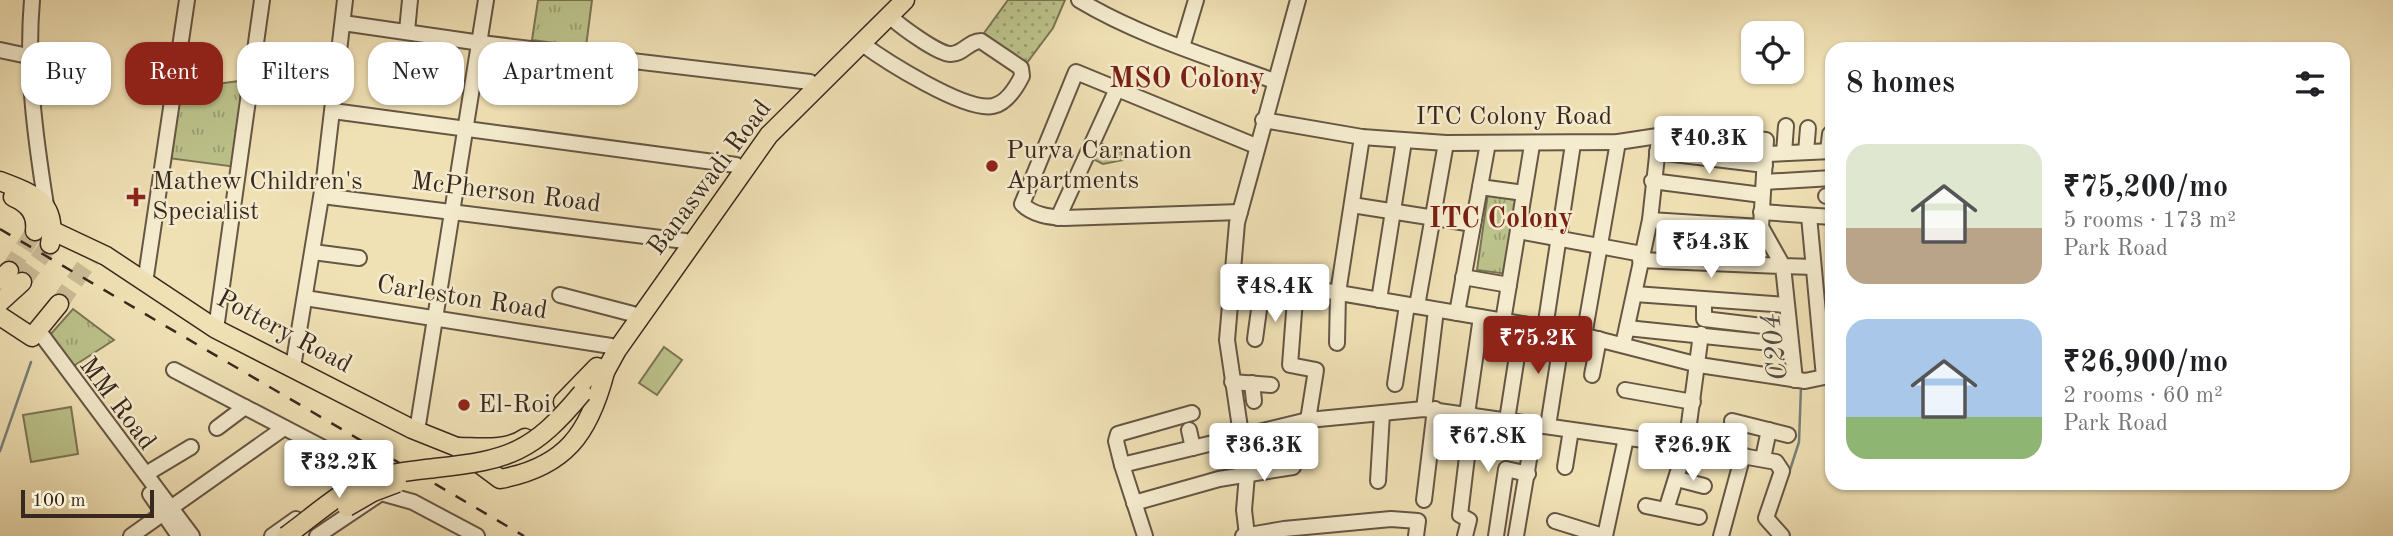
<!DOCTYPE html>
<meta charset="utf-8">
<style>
:root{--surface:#fff;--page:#f2f2f2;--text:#202124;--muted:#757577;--accent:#8f2418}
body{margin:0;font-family:"Old Standard TT",serif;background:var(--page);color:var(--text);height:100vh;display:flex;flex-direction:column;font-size:26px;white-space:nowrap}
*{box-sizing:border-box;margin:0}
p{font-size:23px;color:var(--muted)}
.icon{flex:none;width:38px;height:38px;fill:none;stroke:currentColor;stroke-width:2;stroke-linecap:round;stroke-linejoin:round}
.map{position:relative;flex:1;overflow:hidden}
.panel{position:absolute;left:1825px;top:42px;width:525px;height:448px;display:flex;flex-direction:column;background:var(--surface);border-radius:21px;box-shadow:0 2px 5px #0004}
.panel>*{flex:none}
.hud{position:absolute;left:21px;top:42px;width:665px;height:63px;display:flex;gap:14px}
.tools{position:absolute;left:1741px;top:21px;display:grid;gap:14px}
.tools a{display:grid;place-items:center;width:63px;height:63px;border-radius:14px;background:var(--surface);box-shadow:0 2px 5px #0004;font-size:35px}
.scale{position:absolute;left:21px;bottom:18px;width:133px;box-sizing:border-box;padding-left:7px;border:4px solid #38281e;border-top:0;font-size:19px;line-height:24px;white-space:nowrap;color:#38281e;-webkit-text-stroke:5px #f5eccf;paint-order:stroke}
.price{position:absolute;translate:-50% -60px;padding:0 16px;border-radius:7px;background:#fff;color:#222;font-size:23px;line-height:46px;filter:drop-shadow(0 2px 4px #0008)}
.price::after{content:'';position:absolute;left:50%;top:42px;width:21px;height:16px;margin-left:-10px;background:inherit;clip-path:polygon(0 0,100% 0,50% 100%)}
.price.on{background:var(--accent);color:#fff}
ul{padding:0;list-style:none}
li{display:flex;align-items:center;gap:21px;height:175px;padding:0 21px}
li span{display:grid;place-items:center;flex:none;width:196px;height:140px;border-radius:21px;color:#555}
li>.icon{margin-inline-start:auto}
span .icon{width:84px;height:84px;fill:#fffc;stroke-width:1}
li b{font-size:30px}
h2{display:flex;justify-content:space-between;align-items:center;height:84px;padding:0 21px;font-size:30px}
.tag{padding:0 24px;border-radius:21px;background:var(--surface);box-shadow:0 2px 5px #0004;font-size:24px;line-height:63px}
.tag.on{background:var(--accent);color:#fff}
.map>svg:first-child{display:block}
.grass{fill:url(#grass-dots);stroke:#7a7554;stroke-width:2}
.park{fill:url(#park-tufts);stroke:#7a7554;stroke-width:2}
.pitch{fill:#bcc28b;stroke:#7a7554;stroke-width:2}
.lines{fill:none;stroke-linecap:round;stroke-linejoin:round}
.stream{stroke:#75807a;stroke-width:2.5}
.major-tunnel{stroke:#cbbc97;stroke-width:18;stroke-dasharray:18 9;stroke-linecap:butt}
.minor-casing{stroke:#665644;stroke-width:18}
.major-casing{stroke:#38281e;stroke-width:21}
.minor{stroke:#f5eccf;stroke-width:14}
.major{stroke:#f0e1b5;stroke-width:18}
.rail{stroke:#38281e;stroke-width:2.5;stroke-dasharray:12 12;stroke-linecap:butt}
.major-bridge-casing{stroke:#38281e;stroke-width:21;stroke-linecap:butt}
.major-bridge{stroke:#f0e1b5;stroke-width:18}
.poi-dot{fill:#8f2418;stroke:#f5eccf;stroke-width:2.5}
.labels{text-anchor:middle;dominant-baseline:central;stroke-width:5;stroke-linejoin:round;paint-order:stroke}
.street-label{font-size:26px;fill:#38281e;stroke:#f5eccf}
.poi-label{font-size:26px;fill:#38281e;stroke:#f5eccf;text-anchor:start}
.neighbourhood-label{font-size:28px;font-weight:bold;fill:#7a1f14;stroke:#f5eccf}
.water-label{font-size:28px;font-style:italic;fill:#524d44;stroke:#f5eccf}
</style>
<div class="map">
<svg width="2393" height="536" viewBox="0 0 2393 536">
<defs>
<pattern id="grass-dots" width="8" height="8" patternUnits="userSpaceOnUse" patternTransform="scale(1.75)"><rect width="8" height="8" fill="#bcc28b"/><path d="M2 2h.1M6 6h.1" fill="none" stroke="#9a9e71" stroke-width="1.8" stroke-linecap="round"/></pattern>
<pattern id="park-tufts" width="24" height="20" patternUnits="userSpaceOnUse" patternTransform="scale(1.75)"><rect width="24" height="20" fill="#bcc28b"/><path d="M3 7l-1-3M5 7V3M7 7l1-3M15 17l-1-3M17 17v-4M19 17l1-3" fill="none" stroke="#9a9e71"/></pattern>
</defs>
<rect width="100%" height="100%" fill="#f0e1b5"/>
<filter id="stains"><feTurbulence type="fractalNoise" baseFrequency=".00286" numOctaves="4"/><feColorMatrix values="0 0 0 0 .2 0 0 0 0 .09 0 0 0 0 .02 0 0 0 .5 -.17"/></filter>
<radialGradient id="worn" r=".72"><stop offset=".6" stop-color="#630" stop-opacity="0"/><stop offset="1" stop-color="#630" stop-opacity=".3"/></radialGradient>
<polygon class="grass" points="1008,0 1065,0 1053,28 1026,64 984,33"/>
<g class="park">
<polygon points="538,0 592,0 586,47 532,40"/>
<polygon points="536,58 588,64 584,97 532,91"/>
<polygon points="247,80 236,167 168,158 179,89"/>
<polygon points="1097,142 1122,152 1123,160 1103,164 1091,158"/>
<polygon points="1488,193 1518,197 1507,274 1477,270"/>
<polygon points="73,309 114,340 72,367 49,336"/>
</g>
<g class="pitch">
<polygon points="664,347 682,360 657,395 639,383"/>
<polygon points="71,407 78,454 31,462 23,415"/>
</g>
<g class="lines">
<g class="stream">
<polyline points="0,451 31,362"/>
<polyline points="1789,473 1799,442 1801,387"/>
<polyline points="1774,516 1786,480"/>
</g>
<g class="major-tunnel">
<polyline points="9,271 35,231"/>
<polyline points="22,282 50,244"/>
<polyline points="59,304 90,259"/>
</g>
<g class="minor-casing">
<g id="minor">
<path d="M32 0C26 69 35 136 46 205"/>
<path d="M1079 0C1139 36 1209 57 1274 81"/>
<polyline points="343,23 481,43 810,82"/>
<polyline points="407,31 410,0"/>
<path d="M861 43C884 60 965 112 993 106 1007 103 1016 88 1022 76L1021 68 981 41C969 41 963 54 951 54 939 55 897 24 889 15"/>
<polyline points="1182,47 1196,0"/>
<polyline points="0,50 28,56"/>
<polyline points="333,111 736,165"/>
<polyline points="1263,120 1362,137 1446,143 1618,142 1684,132 1766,140 1761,227 1783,266 1813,267"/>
<polyline points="1828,151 1830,134"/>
<polyline points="1657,152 1765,165"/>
<polyline points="1806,152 1808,128"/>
<polyline points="1784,153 1786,126"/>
<polyline points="1767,154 1832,151"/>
<polyline points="1652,181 1762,195"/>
<polyline points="1764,182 1832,178"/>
<polyline points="1480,187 1524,193"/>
<polyline points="322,196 685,241"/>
<polyline points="1826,196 1832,196"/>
<polyline points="1352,205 1473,224"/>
<path d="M1240 212 1064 218C1049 217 1033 215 1022 204L1076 72 1256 146"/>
<polyline points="1761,212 1832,217"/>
<polyline points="1058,218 1117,89"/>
<polyline points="1650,220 1761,227"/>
<polyline points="1518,231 1642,254"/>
<polyline points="313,252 359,258"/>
<polyline points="1640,260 1783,266 1795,380"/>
<polyline points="1233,275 1570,332 1699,365 1805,381 1824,377 1809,216"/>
<polyline points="1463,277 1509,285"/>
<polyline points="145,283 187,0"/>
<polyline points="1296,286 1290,365 1316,370 1308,420"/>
<polyline points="1635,294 1786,305"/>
<polyline points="560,295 633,314"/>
<polyline points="305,298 611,346"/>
<polyline points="1379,300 1404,141"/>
<polyline points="1704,301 1704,319 1789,329"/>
<polyline points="1417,306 1446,143"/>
<polyline points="1457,313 1488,143"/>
<polyline points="1503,321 1532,145"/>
<polyline points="1545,328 1573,144"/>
<polyline points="1627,328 1791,345"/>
<polyline points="216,329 262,0"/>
<polyline points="38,330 192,536"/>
<polyline points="1584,336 1618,142"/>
<polyline points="1255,339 1263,280"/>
<polyline points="1337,343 1338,293 1362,137"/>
<polyline points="1623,345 1650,220 1659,138"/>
<polyline points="293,367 324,179 345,0"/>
<polyline points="174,370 358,466 378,485"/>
<polyline points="1592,375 1599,339"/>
<polyline points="1232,382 1271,385"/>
<polyline points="1252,383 1254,401"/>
<polyline points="1395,384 1407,305"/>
<polyline points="1625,390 1693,402"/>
<polyline points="1424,409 1436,310"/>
<polyline points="1467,414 1481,317"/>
<polyline points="1507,420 1522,324"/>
<polyline points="1732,421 1788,435"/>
<polyline points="1548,426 1563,331"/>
<polyline points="217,428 245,407"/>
<polyline points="1189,430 1193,448"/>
<polyline points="417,431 486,0"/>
<polyline points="1763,458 1769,430"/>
<polyline points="1122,465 1116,441 1118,434 1192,413"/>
<polyline points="1565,467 1571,430"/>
<polyline points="146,474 191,447"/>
<polyline points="1677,479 1704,486"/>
<polyline points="1378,481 1382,414"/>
<polyline points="150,494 179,536"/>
<polyline points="1424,500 1435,409"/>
<polyline points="1134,503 1219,479 1293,467"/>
<polyline points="1646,506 1699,517"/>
<polyline points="1666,510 1686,446 1701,334"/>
<polyline points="1555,521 1603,536"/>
<polyline points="1247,535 1244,510 1247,475 1227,340 1237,223 1298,0"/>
<polyline points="131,536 284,428"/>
<polyline points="272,536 296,519"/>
<polyline points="317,536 381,493 413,502 477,536"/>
<polyline points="1145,536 1122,465 1308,420 1424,409 1686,446 1776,462 1782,471 1766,518 1782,536"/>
<polyline points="1243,536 1284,529 1391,519 1418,521 1416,536"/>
<polyline points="1465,536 1469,520 1460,515 1472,415"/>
<polyline points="1496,536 1506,469 1528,474"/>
<polyline points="1516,536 1535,424"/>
<polyline points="1605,536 1626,438"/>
<polyline points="1721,536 1743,455"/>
</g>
</g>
<g class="major-casing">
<g id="major">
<path d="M0 181C34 194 58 202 50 244"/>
<path d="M13 197C29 204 37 214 35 231"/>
<path d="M53 231 106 256 216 329 412 429 457 447 500 479C565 467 589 434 605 372"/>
<polyline points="0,280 9,271"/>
<polyline points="0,302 22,282"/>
<polyline points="0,316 32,337 59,304"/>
<polyline points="600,381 617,350 769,135 905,0"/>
<polyline points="563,402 597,367"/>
<path d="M457 447C479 447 507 451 525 438"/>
</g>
</g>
<use href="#minor" class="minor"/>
<use href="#major" class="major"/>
<polyline class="rail" points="0,229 524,536"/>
<g class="major-bridge-casing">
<g id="major-bridge">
<polyline points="347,507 373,492 397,483"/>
<path d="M286 536C310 519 344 488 371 479 392 472 413 471 435 468 510 460 533 452 582 393"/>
</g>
</g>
<use href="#major-bridge" class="major-bridge"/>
</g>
<g class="poi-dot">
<circle cx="992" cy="166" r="7"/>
<path d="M132.5 186.5h7v7h7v7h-7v7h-7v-7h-7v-7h7z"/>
<circle cx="464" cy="405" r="7"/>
</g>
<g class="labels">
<g class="street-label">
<text x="1514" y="117">ITC Colony Road</text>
<text transform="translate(710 178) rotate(-53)">Banaswadi Road</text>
<text transform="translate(506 193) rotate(7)">McPherson Road</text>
<text transform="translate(462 298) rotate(9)">Carleston Road</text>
<text transform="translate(284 332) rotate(28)">Pottery Road</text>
<text transform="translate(117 404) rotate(53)">MM Road</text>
</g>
<g class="poi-label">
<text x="1006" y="151">Purva Carnation<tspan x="1006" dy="30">Apartments</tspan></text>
<text x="152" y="182">Mathew Children's<tspan x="152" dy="30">Specialist</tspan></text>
<text x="478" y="405">El-Roi</text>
</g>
<g class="neighbourhood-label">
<text x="1187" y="80">MSO Colony</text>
<text x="1501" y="220">ITC Colony</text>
</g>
<g class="water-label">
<text transform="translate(1776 347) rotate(-97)">C204</text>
</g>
</g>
<rect width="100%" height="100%" filter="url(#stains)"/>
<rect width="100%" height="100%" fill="url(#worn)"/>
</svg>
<div class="tools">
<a><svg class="icon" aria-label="locate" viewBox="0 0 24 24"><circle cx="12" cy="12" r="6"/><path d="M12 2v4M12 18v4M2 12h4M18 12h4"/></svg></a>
</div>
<div class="scale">100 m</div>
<b class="price" style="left:1709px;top:176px">₹40.3K</b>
<b class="price" style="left:1711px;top:280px">₹54.3K</b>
<b class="price" style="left:1275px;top:324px">₹48.4K</b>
<b class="price on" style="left:1538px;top:376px">₹75.2K</b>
<b class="price" style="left:1488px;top:474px">₹67.8K</b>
<b class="price" style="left:1264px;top:483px">₹36.3K</b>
<b class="price" style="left:1693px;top:483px">₹26.9K</b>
<b class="price" style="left:339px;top:500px">₹32.2K</b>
<div class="hud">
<a class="tag">Buy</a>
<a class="tag on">Rent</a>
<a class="tag">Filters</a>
<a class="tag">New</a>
<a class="tag">Apartment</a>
</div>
<section class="panel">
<h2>8 homes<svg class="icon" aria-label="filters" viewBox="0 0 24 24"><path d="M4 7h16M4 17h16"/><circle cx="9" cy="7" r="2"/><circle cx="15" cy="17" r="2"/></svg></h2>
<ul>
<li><span style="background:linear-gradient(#dfe7d0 60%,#b9a48a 0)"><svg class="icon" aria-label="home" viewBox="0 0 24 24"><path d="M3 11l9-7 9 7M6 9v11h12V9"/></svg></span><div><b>₹75,200/mo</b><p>5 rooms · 173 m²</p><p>Park Road</p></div></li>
<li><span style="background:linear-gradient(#a9c7e8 70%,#8fb573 0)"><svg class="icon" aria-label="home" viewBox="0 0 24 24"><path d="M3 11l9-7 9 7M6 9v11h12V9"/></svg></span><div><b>₹26,900/mo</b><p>2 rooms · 60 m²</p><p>Park Road</p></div></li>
</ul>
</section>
</div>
